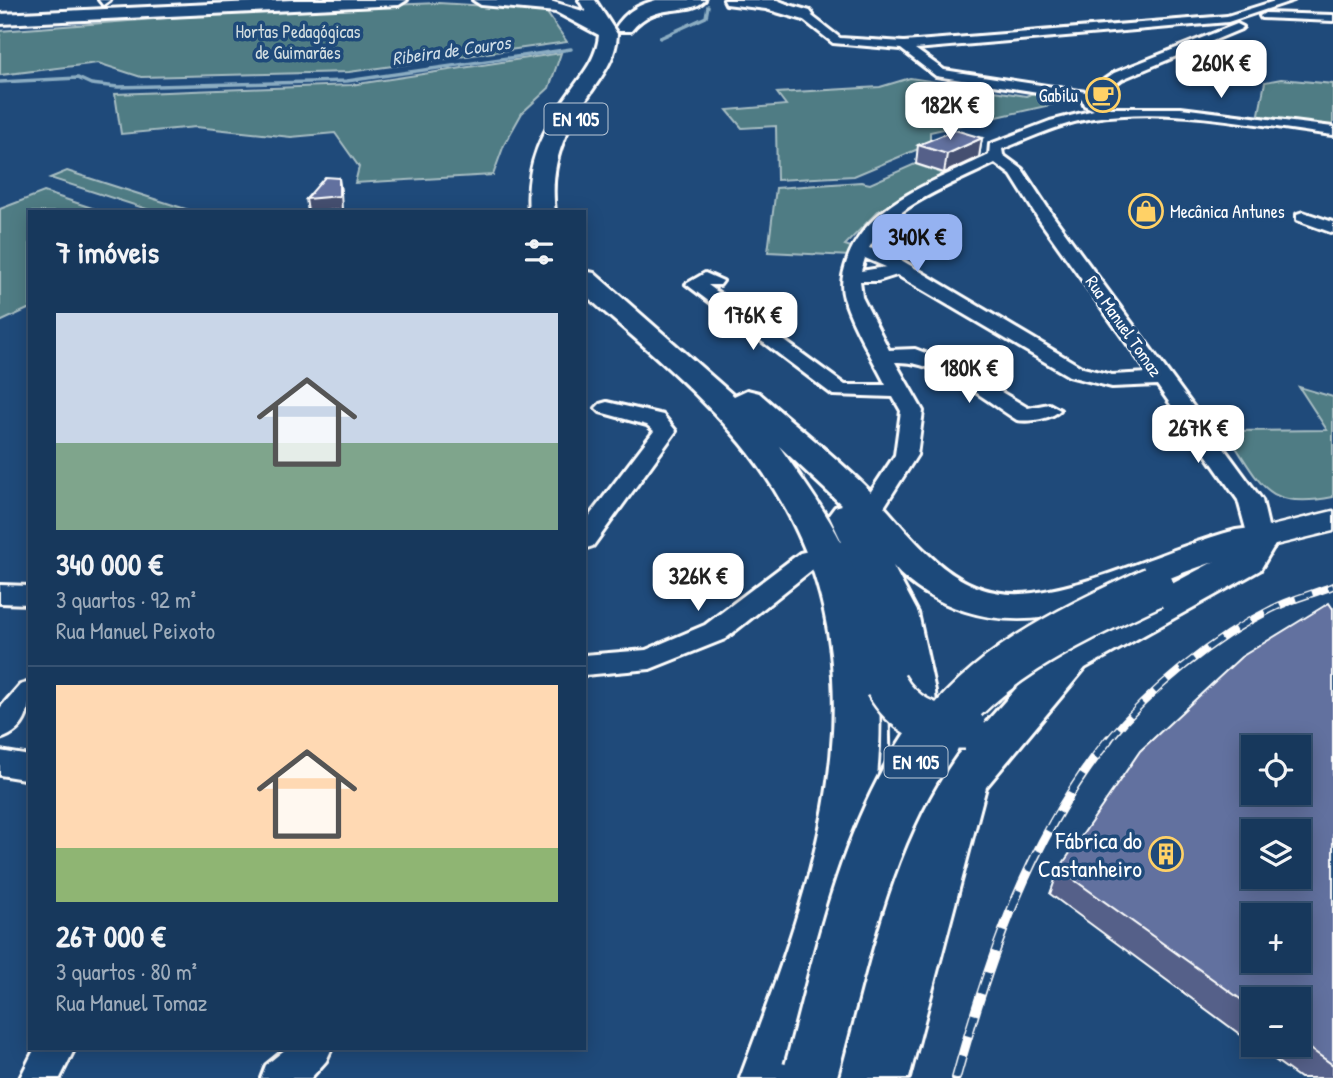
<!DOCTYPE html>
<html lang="pt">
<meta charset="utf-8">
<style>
:root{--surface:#17385c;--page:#203f62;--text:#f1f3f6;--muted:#9eacbb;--line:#365272;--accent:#95b2f1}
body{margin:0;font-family:"Patrick Hand",sans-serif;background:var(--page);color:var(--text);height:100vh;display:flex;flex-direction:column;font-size:26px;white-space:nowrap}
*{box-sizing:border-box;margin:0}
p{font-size:23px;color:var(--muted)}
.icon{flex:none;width:38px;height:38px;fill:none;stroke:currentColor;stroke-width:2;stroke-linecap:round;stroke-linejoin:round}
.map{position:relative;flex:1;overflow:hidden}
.panel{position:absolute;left:28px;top:210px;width:558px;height:840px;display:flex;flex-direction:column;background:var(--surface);border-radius:0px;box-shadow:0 4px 18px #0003,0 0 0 2px var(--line)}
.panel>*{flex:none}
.tools{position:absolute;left:1241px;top:735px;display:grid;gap:14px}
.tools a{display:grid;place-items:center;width:70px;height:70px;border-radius:0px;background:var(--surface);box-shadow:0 4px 18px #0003,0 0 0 2px var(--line);font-size:35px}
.price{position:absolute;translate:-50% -60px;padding:0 16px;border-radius:14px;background:#fff;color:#222;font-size:23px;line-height:46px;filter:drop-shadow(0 2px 4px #0008)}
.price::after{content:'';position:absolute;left:50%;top:42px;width:21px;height:16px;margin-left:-10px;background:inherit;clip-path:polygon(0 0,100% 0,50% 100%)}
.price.active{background:var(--accent);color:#111}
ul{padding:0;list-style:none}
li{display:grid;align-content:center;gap:14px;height:371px;padding:0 28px}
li+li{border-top:2px solid var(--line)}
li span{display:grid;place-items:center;height:217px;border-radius:0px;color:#555}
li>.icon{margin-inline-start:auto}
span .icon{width:126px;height:126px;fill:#fffc;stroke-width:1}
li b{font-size:30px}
h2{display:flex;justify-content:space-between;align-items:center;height:84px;padding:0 28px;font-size:30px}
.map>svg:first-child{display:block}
.green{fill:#4f7b84;stroke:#a7bdc2;stroke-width:2}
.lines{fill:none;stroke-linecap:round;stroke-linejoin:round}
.stream{stroke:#8cadc2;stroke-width:3.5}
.street-casing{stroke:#fff;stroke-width:6}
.secondary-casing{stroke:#fff;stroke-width:5}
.primary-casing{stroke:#fff;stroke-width:6}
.highway-casing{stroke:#fff;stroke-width:6}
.street{fill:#1f4a7a;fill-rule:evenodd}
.secondary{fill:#1f4a7a;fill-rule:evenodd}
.primary{fill:#1f4a7a;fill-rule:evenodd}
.highway{fill:#1f4a7a;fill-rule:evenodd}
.rail-far1-casing{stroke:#fff;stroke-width:8}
.rail-casing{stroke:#fff;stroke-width:10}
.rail-far1{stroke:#1f4a7a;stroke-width:5;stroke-dasharray:17;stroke-linecap:butt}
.rail{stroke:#1f4a7a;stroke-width:7;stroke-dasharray:22;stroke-linecap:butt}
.primary-bridge-far1-casing{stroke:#fff;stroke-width:46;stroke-linecap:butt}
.primary-bridge-casing{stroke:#fff;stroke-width:59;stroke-linecap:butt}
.primary-bridge-far1{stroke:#1f4a7a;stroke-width:41}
.primary-bridge{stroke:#1f4a7a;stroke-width:53}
.wall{fill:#546189;stroke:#fff;stroke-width:2}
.shaded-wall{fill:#454f6f;stroke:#fff;stroke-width:2}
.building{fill:#62719f;stroke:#fff;stroke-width:2;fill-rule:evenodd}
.labels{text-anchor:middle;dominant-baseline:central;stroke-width:7;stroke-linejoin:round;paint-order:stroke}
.far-park-label{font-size:18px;fill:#d3dee0;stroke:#1f4a7a}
.far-poi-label{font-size:18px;fill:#fff;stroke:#1f4a7a;text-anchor:end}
.far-street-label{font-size:18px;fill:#fff;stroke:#1f4a7a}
.far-water-label{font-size:19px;font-style:italic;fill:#cfdde6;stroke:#1f4a7a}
.shield{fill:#1f4a7a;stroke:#bcc9d7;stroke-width:2}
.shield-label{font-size:19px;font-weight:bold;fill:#fff}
.near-poi-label{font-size:24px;fill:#fff;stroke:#1f4a7a;text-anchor:end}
</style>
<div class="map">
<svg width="1333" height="1078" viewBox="0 0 1333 1078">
<rect width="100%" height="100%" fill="#1f4a7a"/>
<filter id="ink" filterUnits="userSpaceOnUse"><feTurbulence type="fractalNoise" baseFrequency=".0143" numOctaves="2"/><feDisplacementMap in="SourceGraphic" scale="14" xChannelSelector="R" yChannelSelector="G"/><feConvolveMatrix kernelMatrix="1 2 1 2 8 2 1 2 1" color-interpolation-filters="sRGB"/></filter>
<g filter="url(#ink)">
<g class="green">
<polygon points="438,3 523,8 547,13 567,42 349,72 141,77 98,63 0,75 0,31 272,10"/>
<polygon points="561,53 549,88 522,113 504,145 493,175 355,183 359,167 335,133 291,137 196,127 121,134 115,94 351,85"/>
<path d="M910 78 1026 96C1042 89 1054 91 1068 101L930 132V144L854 176 777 180 776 126 742 128 727 110 786 105 777 93 880 87Z"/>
<polygon points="1281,79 1333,84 1333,127 1258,119 1265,82"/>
<polygon points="915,164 950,176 878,211 845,245 854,248 851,256 768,252 776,188 861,182 870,184"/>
<polygon points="67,171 195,212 156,212 50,178"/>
<polygon points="44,192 104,212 30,212 30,308 0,322 0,209"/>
<path d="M1299 387 1333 397V497C1263 511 1261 482 1225 431L1327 430Z"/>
</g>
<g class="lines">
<g class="stream">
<polyline points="660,38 706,17 708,6"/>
<polyline points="0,82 78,78 91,84 118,87 347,81 571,49"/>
</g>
<g class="street-casing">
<g id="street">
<polygon points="99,0 110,0 103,5"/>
<path d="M763 0H777L808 13 840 38 904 42 1227 16 1278 0H1294L1228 22 915 49 944 70 1086 92 1114 73 1237 24 1243 27 1241 29 1122 79 1095 100 1110 108H1181L1333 127V135C1254 125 1173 106 1093 118 1062 123 1032 137 1002 149L1003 155 1022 169 1053 216 1262 500 1271 539 1268 544H1250L1238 500 1157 385 1112 387 1069 376 897 275 878 281H860L862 297 889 350 915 349 954 364 1028 408 1049 404 1060 410C1052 419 1029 422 1017 420 981 397 939 360 895 362L923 411 917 455 884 507H868L864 502 895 455 901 411 893 397 833 395 686 284 705 273 723 281 720 285H708L845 385H886C872 357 853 327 844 298 840 285 843 273 847 261 867 202 937 181 989 155L990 144 1050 121 1094 110 1084 105 1082 99 936 76 901 49 833 43 800 17ZM995 163 1011 175 1038 218 1148 373 1112 375 1083 368 891 254 869 248C893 204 952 185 995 163ZM865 258 886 267 861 271Z"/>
<polygon points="1265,13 1333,15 1333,21 1261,18 1260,16"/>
<polygon points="1303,212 1333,222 1333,233 1297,220 1297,214"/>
<polygon points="607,402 663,415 676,431 593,546 584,549 584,523 654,431 647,425 600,412 596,408 600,404"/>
<polygon points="809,551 818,553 822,559 818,565 725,639 650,669 584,675 584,655 646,650 705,625 800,553"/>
<polygon points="0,585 30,586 30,604 0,603"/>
<path d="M30 682C30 707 29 730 0 739V708L20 685Z"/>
<polygon points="0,751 30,756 30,780 0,775"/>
<polygon points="35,1048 75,1048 60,1078 20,1078"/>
<polygon points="287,1048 332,1048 326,1061 311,1078 261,1078 266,1065"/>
</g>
</g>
<g class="secondary-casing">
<polygon id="secondary" points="1333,511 1333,531 1259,549 1247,546 1242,539 1247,532"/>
</g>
<g class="primary-casing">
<g id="primary">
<polygon points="1259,527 1273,530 1278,539 1260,570 1085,668 986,787 909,1078 849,1078 939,781 946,768 1027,676 1024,670 1031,659 1232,552 1245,530"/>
<polygon points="845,541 859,544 865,553 892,625 908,685 902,696 886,701 870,696 864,685 850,625 825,553 831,544"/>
</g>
</g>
<g class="highway-casing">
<g id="highway">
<polygon points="293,0 407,0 399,5 0,24 0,14"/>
<path d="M473 0H547L586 12 579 0H595L617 34C616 57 604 73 591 92 564 131 549 163 555 212H529C525 163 542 131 570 92 583 74 597 58 599 35L556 12 481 5Z"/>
<path d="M656 0H705C689 17 655 0 631 31H619L616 27C627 11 638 5 656 0Z"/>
<polygon points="724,0 772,0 810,11 813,15 804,20 766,9 726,4"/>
<path d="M584 271 594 273 734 396 747 390 759 393C793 423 830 452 863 484 913 533 950 604 1033 593 1103 583 1168 548 1236 530L1259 527 1273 530 1278 539 1273 548C1262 550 1251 551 1241 554 1148 577 1063 642 965 611 937 602 912 588 893 566L918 613 935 691 941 786 926 909 875 1078H815L872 909 893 786 891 691 876 613 829 515 835 507 842 505 779 446C811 492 846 538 862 593 909 757 853 922 800 1078H740C820 866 903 641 741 443 695 388 638 341 584 294Z"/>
</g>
</g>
<use href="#street" class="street"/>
<use href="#secondary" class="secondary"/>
<use href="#primary" class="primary"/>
<use href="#highway" class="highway"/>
<g class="rail-far1-casing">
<path id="rail-far1" d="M1108 741C1149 690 1213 638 1272 609 1291 599 1313 594 1333 586"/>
</g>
<g class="rail-casing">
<path id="rail" d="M956 1078C990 956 1029 839 1109 739"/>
</g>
<use href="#rail-far1" class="rail-far1"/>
<use href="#rail" class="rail"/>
<g class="primary-bridge-far1-casing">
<g id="primary-bridge-far1">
<path d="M886 685C903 715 931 728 965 728"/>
<path d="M932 741C986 664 1071 626 1153 587"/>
</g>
</g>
<g class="primary-bridge-casing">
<path id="primary-bridge" d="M811 1071C842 957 864 837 933 739"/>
</g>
<use href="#primary-bridge-far1" class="primary-bridge-far1"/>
<use href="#primary-bridge" class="primary-bridge"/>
</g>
<g class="wall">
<polygon points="982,138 979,157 944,173 916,164 918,145"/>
<polygon points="1333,609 1333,1078 1300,1078 1254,1045 1298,1045 1298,999 1253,999 1253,1044 1050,894 1059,869"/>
</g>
<g class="shaded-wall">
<polygon points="982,138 979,157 944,173 947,154"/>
<polygon points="339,178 341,191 342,210 308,212 306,199"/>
</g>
<g class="building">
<polygon points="955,130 982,138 947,154 918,145"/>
<polygon points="325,177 339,178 339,196 306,199"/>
<path d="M1329 603 1333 609V1065L1298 1040V999H1253V1008L1059 869 1140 751 1241 657ZM1253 747H1298V793H1253ZM1253 831H1298V877H1253ZM1253 915H1298V961H1253Z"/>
</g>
</g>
<defs>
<g id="cafe-ring" transform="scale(1.75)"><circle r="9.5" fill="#1f4a7a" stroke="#ffd166" stroke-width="1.5"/><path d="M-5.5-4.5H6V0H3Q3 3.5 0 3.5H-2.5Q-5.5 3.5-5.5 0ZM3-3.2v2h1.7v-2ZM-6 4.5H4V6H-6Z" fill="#ffd166"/></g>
<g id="shop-ring" transform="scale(1.75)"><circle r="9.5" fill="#1f4a7a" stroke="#ffd166" stroke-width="1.5"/><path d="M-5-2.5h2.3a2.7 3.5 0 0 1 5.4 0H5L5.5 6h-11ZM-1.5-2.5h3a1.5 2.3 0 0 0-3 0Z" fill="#ffd166"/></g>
<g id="building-ring" transform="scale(1.75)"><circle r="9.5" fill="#1f4a7a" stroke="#ffd166" stroke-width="1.5"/><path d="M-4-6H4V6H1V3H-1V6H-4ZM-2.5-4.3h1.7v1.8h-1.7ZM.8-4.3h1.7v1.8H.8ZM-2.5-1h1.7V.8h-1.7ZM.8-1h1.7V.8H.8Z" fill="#ffd166"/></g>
</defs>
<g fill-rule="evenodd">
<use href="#cafe-ring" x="1103" y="95"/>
<use href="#shop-ring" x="1146" y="211"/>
<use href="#building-ring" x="1166" y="854"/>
</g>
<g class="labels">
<g class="far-park-label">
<text x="298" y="31">Hortas Pedagógicas<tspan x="298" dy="21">de Guimarães</tspan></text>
</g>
<g class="far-poi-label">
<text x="1078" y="95">Gabilu</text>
<text x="1170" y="211" text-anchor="start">Mecânica Antunes</text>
</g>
<g class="far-street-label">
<text transform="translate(1124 326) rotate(55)">Rua Manuel Tomaz</text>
</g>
<g class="far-water-label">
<text transform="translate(451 50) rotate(-8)">Ribeira de Couros</text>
</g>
<g class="shield">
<rect x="544.5" y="103.5" width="63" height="31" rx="5"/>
<rect x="884.5" y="746.5" width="63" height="31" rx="5"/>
</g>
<g class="shield-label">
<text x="576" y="119">EN 105</text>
<text x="916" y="762">EN 105</text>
</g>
<g class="near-poi-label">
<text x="1142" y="840">Fábrica do<tspan x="1142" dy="28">Castanheiro</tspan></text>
</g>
</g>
</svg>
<div class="tools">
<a><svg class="icon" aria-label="locate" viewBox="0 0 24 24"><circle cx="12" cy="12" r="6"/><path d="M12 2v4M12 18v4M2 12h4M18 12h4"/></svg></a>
<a><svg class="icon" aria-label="layers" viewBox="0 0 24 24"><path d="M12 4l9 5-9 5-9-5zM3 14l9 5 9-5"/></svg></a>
<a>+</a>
<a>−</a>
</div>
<b class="price" style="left:1221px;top:100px">260K €</b>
<b class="price" style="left:950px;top:142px">182K €</b>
<b class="price active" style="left:917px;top:274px">340K €</b>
<b class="price" style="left:753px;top:352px">176K €</b>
<b class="price" style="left:969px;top:405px">180K €</b>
<b class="price" style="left:1198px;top:465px">267K €</b>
<b class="price" style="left:698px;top:613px">326K €</b>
<section class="panel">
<h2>7 imóveis<svg class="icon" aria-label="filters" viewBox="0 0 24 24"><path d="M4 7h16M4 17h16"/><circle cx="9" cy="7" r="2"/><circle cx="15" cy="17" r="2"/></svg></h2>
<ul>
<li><span style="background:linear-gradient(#c9d6e8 60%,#7fa58c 0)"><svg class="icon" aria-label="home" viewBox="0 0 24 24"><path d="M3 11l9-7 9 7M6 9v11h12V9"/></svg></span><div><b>340 000 €</b><p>3 quartos · 92 m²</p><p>Rua Manuel Peixoto</p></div></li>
<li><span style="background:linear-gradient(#ffd9b3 75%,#8fb573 0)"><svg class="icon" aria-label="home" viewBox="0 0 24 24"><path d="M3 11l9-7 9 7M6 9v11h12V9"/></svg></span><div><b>267 000 €</b><p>3 quartos · 80 m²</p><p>Rua Manuel Tomaz</p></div></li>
</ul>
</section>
</div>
